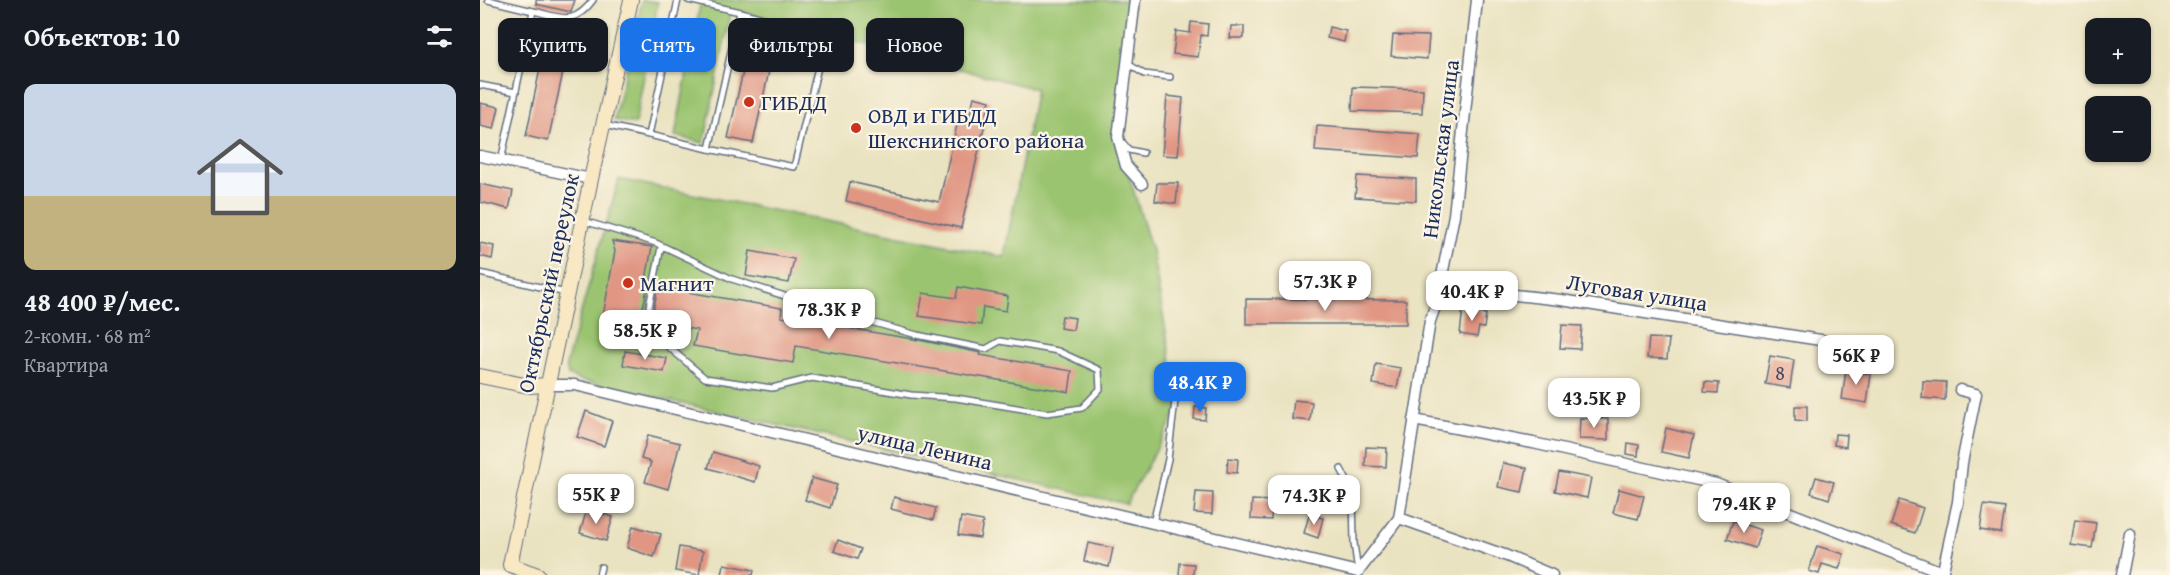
<!DOCTYPE html>
<html lang="ru">
<meta charset="utf-8">
<style>
:root{--surface:#171b24;--page:#242831;--text:#f1f3f6;--muted:#9ea1a6;--accent:#1a73e8}
body{margin:0;font-family:"Gentium Book Plus",serif;background:var(--page);color:var(--text);height:100vh;display:flex;flex-direction:column;font-size:22px;white-space:nowrap}
*{box-sizing:border-box;margin:0}
p{font-size:20px;color:var(--muted)}
.icon{flex:none;width:33px;height:33px;fill:none;stroke:currentColor;stroke-width:2;stroke-linecap:round;stroke-linejoin:round}
.map{position:relative;flex:1;overflow:hidden}
.details{display:flex;flex-direction:column;background:var(--surface);width:480px}
.details>*{flex:none}
.guide{position:absolute;left:18px;top:18px;width:570px;height:54px;display:flex;gap:12px}
.buttons{position:absolute;left:1605px;top:18px;display:grid;gap:12px}
.buttons a{display:grid;place-items:center;width:66px;height:66px;border-radius:12px;background:var(--surface);box-shadow:0 2px 4px #0004;font-size:30px}
.price{position:absolute;translate:-50% -51px;padding:0 14px;border-radius:12px;background:#fff;color:#222;font-size:20px;line-height:39px;filter:drop-shadow(0 2px 3px #0008)}
.price::after{content:'';position:absolute;left:50%;top:36px;width:18px;height:14px;margin-left:-9px;background:inherit;clip-path:polygon(0 0,100% 0,50% 100%)}
.price.active{background:var(--accent);color:#fff}
ul{padding:0;list-style:none}
li{display:grid;align-content:center;gap:12px;height:318px;padding:0 24px}
li span{display:grid;place-items:center;height:186px;border-radius:12px;color:#555}
li>.icon{margin-inline-start:auto}
span .icon{width:108px;height:108px;fill:#fffc;stroke-width:1}
li b{font-size:26px}
h2{display:flex;justify-content:space-between;align-items:center;height:72px;padding:0 24px;font-size:26px}
.pill{padding:0 21px;border-radius:12px;background:var(--surface);box-shadow:0 2px 4px #0004;font-size:21px;line-height:54px}
.pill.active{background:var(--accent);color:#fff}
main{display:flex;flex:1;min-height:0}
.map>svg:first-child{display:block}
.green{fill:#9bc470;stroke:#5b7a67;stroke-width:1.5}
.building{fill:#e09683}
.lines{fill:none;stroke-linecap:round;stroke-linejoin:round}
.lane-casing{stroke:#636e81;stroke-width:8}
.street-casing{stroke:#636e81;stroke-width:13}
.secondary-casing{stroke:#636e81;stroke-width:16}
.lane{stroke:#fff;stroke-width:5}
.street{stroke:#fff;stroke-width:10}
.secondary{stroke:#f8e8c3;stroke-width:14}
.poi-dot{fill:#c8321e;stroke:#fcf5e5;stroke-width:2}
.labels{text-anchor:middle;dominant-baseline:central;stroke-width:4.5;stroke-linejoin:round;paint-order:stroke}
.number-label{font-size:20px;fill:#4c4967}
.poi-label{font-size:22px;fill:#1b2f5e;stroke:#fcf5e5;text-anchor:start}
.street-label{font-size:22px;fill:#1b2f5e;stroke:#fcf5e5}
</style>
<main>
<section class="details">
<h2>Объектов: 10<svg class="icon" aria-label="filters" viewBox="0 0 24 24"><path d="M4 7h16M4 17h16"/><circle cx="9" cy="7" r="2"/><circle cx="15" cy="17" r="2"/></svg></h2>
<ul>
<li><span style="background:linear-gradient(#c9d6e8 60%,#c2b280 0)"><svg class="icon" aria-label="home" viewBox="0 0 24 24"><path d="M3 11l9-7 9 7M6 9v11h12V9"/></svg></span><div><b>48 400 ₽/мес.</b><p>2-комн. · 68 m²</p><p>Квартира</p></div></li>
</ul>
</section>
<div class="map">
<svg width="1690" height="575" viewBox="0 0 1690 575">
<rect width="100%" height="100%" fill="#fcf5e5"/>
<filter id="ink" filterUnits="userSpaceOnUse"><feTurbulence type="fractalNoise" baseFrequency=".0167" numOctaves="2"/><feDisplacementMap in="SourceGraphic" scale="12" xChannelSelector="R" yChannelSelector="G"/><feConvolveMatrix kernelMatrix="1 2 1 2 8 2 1 2 1" color-interpolation-filters="sRGB"/></filter>
<filter id="wash" filterUnits="userSpaceOnUse"><feTurbulence type="fractalNoise" baseFrequency=".008" numOctaves="4" result="noise"/><feDisplacementMap in="SourceGraphic" scale="24" xChannelSelector="R" yChannelSelector="G"/><feGaussianBlur stdDeviation="1.35" result="paint"/><feColorMatrix in="noise" values="0 0 0 0 0 0 0 0 0 0 0 0 0 0 0 0 0 1.4 0 .05"/><feComposite in="paint" operator="in"/></filter>
<g filter="url(#wash)">
<rect width="100%" height="100%" fill="#eae3c1"/>
<g class="green">
<polygon points="162,0 178,2 155,124 134,120"/>
<polygon points="221,0 651,0 643,67 646,166 672,251 699,408 646,504 99,380 88,375 86,365 139,179 524,257 556,89 251,9 224,143 195,136"/>
</g>
<g id="blocks">
<g class="building">
<polygon points="56,0 95,0 91,12 56,4"/>
<polygon points="711,22 728,24 727,36 721,35 718,57 693,54 696,31 710,33"/>
<polygon points="751,26 764,26 764,38 750,38"/>
<polygon points="849,27 866,31 864,42 847,38"/>
<polygon points="272,32 313,41 307,66 291,62 273,143 248,138"/>
<polygon points="67,35 90,40 68,141 46,136"/>
<polygon points="913,35 949,36 947,59 911,56"/>
<polygon points="873,87 943,89 942,113 872,111"/>
<polygon points="687,96 703,98 698,156 682,155"/>
<polygon points="494,97 510,101 481,228 366,201 370,182 459,202 480,112 490,114"/>
<polygon points="0,103 19,107 14,129 0,126"/>
<polygon points="837,126 940,134 938,158 835,151"/>
<polygon points="877,176 936,179 936,201 875,197"/>
<polygon points="677,183 698,183 696,204 675,201"/>
<polygon points="0,184 33,191 29,209 0,202"/>
<polygon points="132,241 172,247 165,285 168,285 159,325 122,321 135,251"/>
<polygon points="0,243 14,246 12,259 0,256"/>
<polygon points="270,251 314,259 309,283 266,276"/>
<polygon points="178,287 302,308 301,317 439,340 501,353 500,355 592,371 589,392 316,346 313,363 213,346 217,330 171,322"/>
<polygon points="478,287 528,296 526,311 503,307 501,325 439,316 443,293 476,298"/>
<polygon points="766,299 926,300 926,324 766,324"/>
<polygon points="983,308 1000,310 1000,313 1006,314 1004,328 999,327 997,337 980,334"/>
<polygon points="582,316 595,318 593,330 580,328"/>
<polygon points="1082,325 1102,326 1100,349 1080,348"/>
<polygon points="1169,338 1189,339 1187,359 1167,358"/>
<polygon points="145,351 187,358 184,372 143,365"/>
<polygon points="1290,356 1314,360 1310,388 1285,384"/>
<polygon points="896,364 921,368 917,388 893,384"/>
<polygon points="1366,370 1391,374 1387,403 1362,399"/>
<polygon points="756,377 760,391 744,396 740,382"/>
<polygon points="1443,381 1466,382 1465,400 1442,398"/>
<polygon points="1225,382 1239,383 1238,393 1224,392"/>
<polygon points="814,400 832,402 830,421 812,419"/>
<polygon points="1315,406 1327,406 1327,421 1315,420"/>
<polygon points="715,407 726,408 725,420 714,419"/>
<polygon points="106,411 132,421 124,446 97,437"/>
<polygon points="1100,418 1128,419 1128,440 1099,439"/>
<polygon points="1186,428 1214,435 1209,458 1181,452"/>
<polygon points="1355,434 1367,435 1366,447 1354,445"/>
<polygon points="168,435 200,443 188,489 165,482 171,462 161,459"/>
<polygon points="1148,443 1159,445 1158,456 1147,454"/>
<polygon points="886,447 907,448 906,467 885,466"/>
<polygon points="233,452 279,466 275,482 228,468"/>
<polygon points="748,458 758,459 757,473 747,472"/>
<polygon points="1023,463 1047,468 1042,492 1018,487"/>
<polygon points="1079,472 1111,478 1107,498 1075,491"/>
<polygon points="1336,477 1354,482 1349,499 1331,493"/>
<polygon points="332,478 357,485 350,508 325,500"/>
<polygon points="1139,489 1164,496 1158,519 1133,513"/>
<polygon points="716,492 733,493 732,514 714,513"/>
<polygon points="414,497 456,508 453,520 411,509"/>
<polygon points="772,500 792,501 791,520 771,519"/>
<polygon points="1419,500 1443,508 1435,533 1411,525"/>
<polygon points="1504,505 1525,508 1521,533 1500,530"/>
<polygon points="107,509 133,517 126,541 100,533"/>
<polygon points="829,515 843,518 838,538 824,533"/>
<polygon points="481,517 503,521 500,538 478,535"/>
<polygon points="1595,520 1616,523 1612,548 1591,545"/>
<polygon points="1253,521 1281,530 1275,548 1247,539"/>
<polygon points="153,526 181,534 174,557 147,548"/>
<polygon points="358,540 381,549 377,559 354,551"/>
<polygon points="608,543 633,548 629,567 604,561"/>
<polygon points="1337,546 1364,554 1359,569 1342,564 1339,574 1329,571"/>
<polygon points="199,547 223,551 219,575 195,571"/>
<polygon points="700,563 714,564 713,575 699,575"/>
<polygon points="244,564 274,570 273,575 242,575"/>
</g>
</g>
</g>
<g filter="url(#ink)">
<use href="#blocks" fill-opacity="0" stroke="#636e81" stroke-width="1.5"/>
<g class="lines">
<g class="lane-casing">
<g id="lane">
<polyline points="8,0 53,11 21,161"/>
<path d="M53 11C81 17 93 27 113 0"/>
<polyline points="647,63 664,74 690,77"/>
<polyline points="0,85 36,92"/>
<polyline points="124,125 169,135 198,0"/>
<polyline points="169,135 229,149 260,12 208,0"/>
<polyline points="643,143 649,150 663,153"/>
<polyline points="229,149 314,167 346,34 260,12"/>
<polyline points="104,221 176,243 252,279 348,310 437,335 506,349 520,341 578,351 619,370 620,389 602,408 567,413 476,398 431,395 332,378 292,388 225,378 165,327 181,247"/>
<polyline points="0,273 86,293"/>
<polyline points="861,469 873,492 874,543 878,572"/>
<polyline points="673,523 688,459 695,401"/>
<polyline points="119,575 121,567"/>
</g>
</g>
<g class="street-casing">
<g id="street">
<polyline points="655,0 638,137 646,166 662,184"/>
<polyline points="0,156 111,179"/>
<polyline points="961,282 981,289 1081,300 1347,341"/>
<polyline points="68,385 95,385 878,572 919,518 950,321 957,301 974,215 997,0"/>
<polyline points="934,420 1053,443 1236,484 1462,572"/>
<polyline points="919,518 1027,556 1072,575"/>
<polyline points="1462,575 1478,502 1482,463 1496,394 1480,390"/>
<polyline points="1642,575 1650,534"/>
</g>
</g>
<g class="secondary-casing">
<g id="secondary">
<polyline points="0,376 49,386 68,385"/>
<polyline points="58,575 30,565 111,179 151,0"/>
</g>
</g>
<use href="#lane" class="lane"/>
<use href="#street" class="street"/>
<use href="#secondary" class="secondary"/>
</g>
</g>
<g class="poi-dot">
<circle cx="269" cy="102" r="6"/>
<circle cx="376" cy="128" r="6"/>
<circle cx="148" cy="283" r="6"/>
</g>
<g class="labels">
<g class="number-label">
<text x="1300" y="372">8</text>
</g>
<g class="poi-label">
<text x="281" y="102">ГИБДД</text>
<text x="388" y="115">ОВД и ГИБДД<tspan x="388" dy="25">Шекснинского района</tspan></text>
<text x="160" y="283">Магнит</text>
</g>
<g class="street-label">
<text transform="translate(960 149) rotate(-83)">Никольская улица</text>
<text transform="translate(68 283) rotate(-78)">Октябрьский переулок</text>
<text transform="translate(1157 292) rotate(9)">Луговая улица</text>
<text transform="translate(445 447) rotate(13)">улица Ленина</text>
</g>
</g>
</svg>
<div class="buttons">
<a>+</a>
<a>−</a>
</div>
<b class="price" style="left:845px;top:312px">57.3K ₽</b>
<b class="price" style="left:992px;top:322px">40.4K ₽</b>
<b class="price" style="left:349px;top:340px">78.3K ₽</b>
<b class="price" style="left:165px;top:361px">58.5K ₽</b>
<b class="price" style="left:1376px;top:386px">56K ₽</b>
<b class="price active" style="left:720px;top:413px">48.4K ₽</b>
<b class="price" style="left:1114px;top:429px">43.5K ₽</b>
<b class="price" style="left:116px;top:525px">55K ₽</b>
<b class="price" style="left:834px;top:526px">74.3K ₽</b>
<b class="price" style="left:1264px;top:534px">79.4K ₽</b>
<div class="guide">
<a class="pill">Купить</a>
<a class="pill active">Снять</a>
<a class="pill">Фильтры</a>
<a class="pill">Новое</a>
</div>
</div>
</main>
